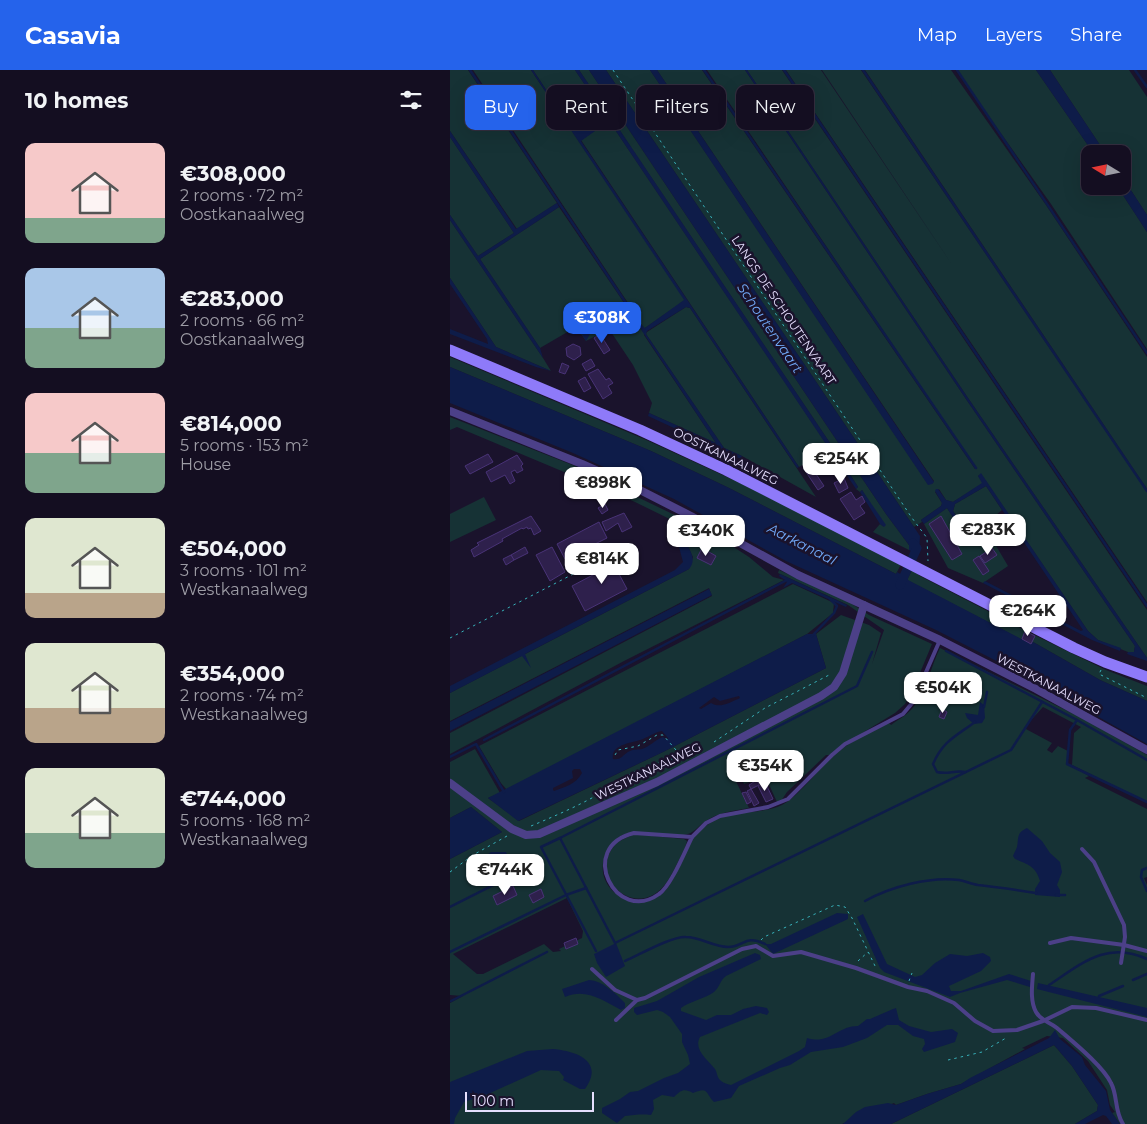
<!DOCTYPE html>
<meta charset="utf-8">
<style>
:root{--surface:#140e21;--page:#1d172a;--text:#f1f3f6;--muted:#9d9ca5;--line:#332e3f;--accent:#2563eb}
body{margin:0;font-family:Montserrat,sans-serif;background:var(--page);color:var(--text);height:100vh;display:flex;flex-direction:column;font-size:19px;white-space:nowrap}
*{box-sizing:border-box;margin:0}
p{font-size:16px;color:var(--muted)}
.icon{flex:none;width:28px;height:28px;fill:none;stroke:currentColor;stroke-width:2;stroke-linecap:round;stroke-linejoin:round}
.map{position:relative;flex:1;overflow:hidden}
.side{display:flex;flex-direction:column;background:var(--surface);width:450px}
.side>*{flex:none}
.top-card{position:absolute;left:15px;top:15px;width:475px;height:45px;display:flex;gap:10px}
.needle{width:32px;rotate:280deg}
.fabs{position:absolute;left:631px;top:75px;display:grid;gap:10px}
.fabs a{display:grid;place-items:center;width:50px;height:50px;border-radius:10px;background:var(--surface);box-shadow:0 5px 20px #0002,0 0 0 1px var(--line);font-size:25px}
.scale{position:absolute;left:15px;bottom:12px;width:129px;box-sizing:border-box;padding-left:5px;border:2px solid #e6dffe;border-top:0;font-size:14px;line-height:18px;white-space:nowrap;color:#e6dffe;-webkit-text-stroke:4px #1a132c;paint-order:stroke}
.price{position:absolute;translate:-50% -42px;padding:0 11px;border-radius:10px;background:#fff;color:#222;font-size:16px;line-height:32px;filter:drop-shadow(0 1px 2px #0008)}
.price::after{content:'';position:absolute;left:50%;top:30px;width:15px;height:11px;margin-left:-8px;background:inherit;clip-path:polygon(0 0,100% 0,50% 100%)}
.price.current{background:var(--accent);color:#fff}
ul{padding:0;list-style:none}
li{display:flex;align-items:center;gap:15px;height:125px;padding:0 25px}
li span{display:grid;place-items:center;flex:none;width:140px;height:100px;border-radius:10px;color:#555}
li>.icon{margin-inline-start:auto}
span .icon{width:60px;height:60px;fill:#fffc;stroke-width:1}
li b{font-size:21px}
h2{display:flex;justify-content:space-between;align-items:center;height:60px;padding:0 25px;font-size:21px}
.tag{padding:0 18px;border-radius:10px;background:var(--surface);box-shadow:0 5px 20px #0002,0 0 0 1px var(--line);font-size:18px;line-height:45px}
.tag.current{background:var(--accent);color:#fff}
header{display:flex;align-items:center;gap:30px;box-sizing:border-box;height:70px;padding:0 25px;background:var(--accent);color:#fff}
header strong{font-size:24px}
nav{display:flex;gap:28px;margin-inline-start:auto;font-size:18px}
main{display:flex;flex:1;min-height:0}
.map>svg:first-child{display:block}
.green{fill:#163235;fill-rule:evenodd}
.water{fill:#0e1c49;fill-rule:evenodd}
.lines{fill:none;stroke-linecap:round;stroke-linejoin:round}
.stream{stroke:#0e1c49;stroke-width:2.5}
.canal{stroke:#0e1c49;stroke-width:9}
.building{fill:#2e204c;stroke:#493377}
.path{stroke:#37b1ba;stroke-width:1;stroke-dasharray:2.5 4;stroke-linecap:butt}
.lane{stroke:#4c4088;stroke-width:4}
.street{stroke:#4c4088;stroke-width:8}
.secondary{stroke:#8e7af9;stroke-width:11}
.labels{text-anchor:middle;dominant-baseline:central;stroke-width:5;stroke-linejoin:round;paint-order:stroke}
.street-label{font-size:12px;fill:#e6dffe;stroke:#1a132c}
.water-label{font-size:14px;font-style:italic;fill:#71a9f9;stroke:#1a132c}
</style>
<header>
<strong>Casavia</strong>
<nav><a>Map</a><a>Layers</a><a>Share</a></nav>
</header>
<main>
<section class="side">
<h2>10 homes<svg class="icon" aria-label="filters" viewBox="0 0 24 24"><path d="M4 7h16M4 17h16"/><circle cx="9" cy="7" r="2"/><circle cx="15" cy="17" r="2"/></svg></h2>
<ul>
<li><span style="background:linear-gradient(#f6c9c9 75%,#7fa58c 0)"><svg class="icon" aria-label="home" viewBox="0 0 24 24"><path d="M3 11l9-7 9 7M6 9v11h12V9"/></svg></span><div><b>€308,000</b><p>2 rooms · 72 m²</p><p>Oostkanaalweg</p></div></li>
<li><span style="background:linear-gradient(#a9c7e8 60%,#7fa58c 0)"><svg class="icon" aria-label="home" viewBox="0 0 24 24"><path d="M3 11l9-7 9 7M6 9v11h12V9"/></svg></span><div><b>€283,000</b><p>2 rooms · 66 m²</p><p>Oostkanaalweg</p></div></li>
<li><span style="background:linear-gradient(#f6c9c9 60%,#7fa58c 0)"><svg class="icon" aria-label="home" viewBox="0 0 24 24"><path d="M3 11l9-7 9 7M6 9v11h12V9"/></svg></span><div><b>€814,000</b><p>5 rooms · 153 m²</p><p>House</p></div></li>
<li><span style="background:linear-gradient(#dfe7d0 75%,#b9a48a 0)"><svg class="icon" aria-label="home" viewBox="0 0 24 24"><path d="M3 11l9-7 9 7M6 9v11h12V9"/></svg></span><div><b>€504,000</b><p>3 rooms · 101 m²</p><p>Westkanaalweg</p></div></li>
<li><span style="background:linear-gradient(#dfe7d0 65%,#b9a48a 0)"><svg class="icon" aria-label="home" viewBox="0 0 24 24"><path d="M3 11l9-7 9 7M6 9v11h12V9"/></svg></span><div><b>€354,000</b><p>2 rooms · 74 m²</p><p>Westkanaalweg</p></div></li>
<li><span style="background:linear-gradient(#dfe7d0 65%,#7fa58c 0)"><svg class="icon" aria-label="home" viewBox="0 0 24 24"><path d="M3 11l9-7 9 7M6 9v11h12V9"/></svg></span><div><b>€744,000</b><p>5 rooms · 168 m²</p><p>Westkanaalweg</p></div></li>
</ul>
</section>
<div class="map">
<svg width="697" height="1054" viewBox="0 0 697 1054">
<rect width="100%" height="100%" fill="#1a132c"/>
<g class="green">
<polygon points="0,0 18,0 107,133 67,159 0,61"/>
<polygon points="23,0 81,0 235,230 195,258 194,265 266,373 199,343 202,333 183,295 159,259 136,271 126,257 90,278 30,189 109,137 183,246 186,245"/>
<polygon points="83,0 125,0 379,378 349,397 131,70 152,56 134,52 122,54 116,50"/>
<polygon points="129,0 139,0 436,444 459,475 459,480 423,462 430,454 434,457 412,420 410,422 406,419 408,417 382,376"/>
<polygon points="156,0 200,0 478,414 482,414 484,411 207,0 252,0 525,399 527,399 257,0 295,0 516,329 685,576 684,582 678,582 648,570 638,561 531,404 528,406 533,413 503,432 496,430 489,419 485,422 492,433 491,436 471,450 472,452 464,457"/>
<polygon points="297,0 332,0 697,540 697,588 518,328"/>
<polygon points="336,0 371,0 505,199 372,0 411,0 697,422 697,532"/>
<polygon points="415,0 501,0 596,135 697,287 697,419"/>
<polygon points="506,0 586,0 644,84 640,84 640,116 667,116 697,162 697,279 601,134"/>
<polygon points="600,0 679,0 697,27 697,145 673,108 672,84 656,84"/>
<polygon points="0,67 64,163 28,186 0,145"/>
<polygon points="0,150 93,288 101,301 46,277 0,208"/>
<polygon points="236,237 240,238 366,427 292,386 274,378 263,362 196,264 197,262"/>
<polygon points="0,287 194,369 290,413 451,494 446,504 279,418 201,381 0,297"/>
<polygon points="0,347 130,398 127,406 126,407 7,357 0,360"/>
<polygon points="148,408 262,463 299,487 323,507 334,510 174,591 0,684 0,663 262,526 259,518 0,651 0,623 239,499 243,487 235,471 240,459 185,432 140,412"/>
<polygon points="536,416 552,440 546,445 560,464 545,474 558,496 533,513 498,498 474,454 497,438 521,475 524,472 503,441 505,434"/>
<polygon points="34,427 46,450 0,472 0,444"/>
<path d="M329 500 399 532 419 545 482 574 462 622 455 634 445 643 391 676 379 685H376L337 722 331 731 327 732 316 708 309 711 308 709 294 714 285 694 279 697 299 738C284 741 269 742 256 751 250 754 245 762 238 764 210 772 174 745 156 783 142 814 175 841 205 828 228 818 232 776 250 760 254 757 259 754 263 751 284 739 311 745 332 735 348 727 371 696 387 683 402 670 421 662 439 653L441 655C449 649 459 644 465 635 477 619 481 596 490 578L634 649 697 685V732L622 695 624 663 631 657 593 637 574 658 602 673 597 680 602 683 608 676 618 681 617 694 639 706 635 708 697 739V807L694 808 697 815V1054H670L662 1043 665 1042 660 1035 657 1020 638 991 613 968 597 966 572 978 575 979 511 1014 477 1024 446 1035 444 1033 392 1054H0V933L13 926 0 925V789L52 762 21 737 0 748V692L25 679 50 723 38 728 69 751 215 681 376 598 366 564 391 545 419 555 431 563 422 594 434 560 398 535 328 503ZM117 828 133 861 132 868 109 879 111 881 103 882 94 874 33 904H27L3 884Z"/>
<polygon points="462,500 470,506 576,561 656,600 697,616 697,631 650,610 583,572 582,575 457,510"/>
<polygon points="343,514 384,533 383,543 357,564 57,720 51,713 29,676"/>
<path d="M182 765H192L234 769 237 771 235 778C229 789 221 809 212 818 182 849 138 805 165 775 169 770 177 768 182 765Z"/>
<polygon points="604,975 622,996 648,1035 647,1041 625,1054 441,1054"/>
</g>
<g class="water">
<polygon points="81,0 83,0 116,50 122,54 139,52 151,54 152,56 131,71 349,397 347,398 240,238 236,237 197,261 196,264 274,378 292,386 291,389 198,346 199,343 266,373 188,255 190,253 195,258 234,230"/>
<polygon points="125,0 129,0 161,47 382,376 408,417 406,419"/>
<polygon points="139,0 156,0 470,466 469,485 459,480 459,475 436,444"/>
<polygon points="200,0 207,0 484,412 482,414 478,415"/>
<polygon points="295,0 297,0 518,328 697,588 697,591 677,584 678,582 684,582 685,576 516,329"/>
<polygon points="586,0 600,0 656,84 644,84"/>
<polygon points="0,61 66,159 107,133 109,137 30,189 90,278 93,288 0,150 0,145 28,186 64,163 0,67"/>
<polygon points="673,108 697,145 697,162 667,116 672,116"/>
<polygon points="0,208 46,277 101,301 86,297 0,264 0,259 38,274 37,269 0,214"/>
<path d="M129 234C149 243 147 254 136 271L127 257H125L116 247 117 238 122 235Z"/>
<polygon points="0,297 201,381 279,418 446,504 447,502 458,508 458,510 581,574 583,572 650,610 697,631 697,674 568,602 486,560 336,491 224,429 123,383 0,333"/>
<polygon points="531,403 638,561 648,570 671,578 670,581 642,570 533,513 535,511 631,561 633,560 536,416 505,434 503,441 524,473 521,475 497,438 474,454 471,450 491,436 492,433 485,421 486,419 488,419 496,430 503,432 532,413 528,406"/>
<polygon points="412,420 436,455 434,457 430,454 410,422"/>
<path d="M231 470 236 472C240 481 247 490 239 499L75 584 81 598 72 586 68 588 0 623V616L225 500 233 492 229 477Z"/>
<polygon points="330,504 397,535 396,537 342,513 333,518 337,512 335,510 329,506"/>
<polygon points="259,519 262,525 0,661 0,652"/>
<path d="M357 564H366L376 598 215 681 68 751 38 728ZM289 626 290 628C281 632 270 639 261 633L251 639 249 638 264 627 270 631ZM212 661 218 668 217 670 213 667C205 670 199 677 192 679 188 680 183 679 180 681 173 684 171 691 163 689 160 674 183 673 193 669 200 666 205 662 212 661ZM124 699H130L132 703C126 714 115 717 104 721L103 720V718L123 708 122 701Z"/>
<polygon points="530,632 534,635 535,648 532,653 524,654 517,648 515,643 528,645"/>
<polygon points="21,737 52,762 0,789 0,748"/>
<path d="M577 758 592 771 600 783 610 792 612 802 607 815 610 820V827L585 825V819L590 811C586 796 577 794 565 789L563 786C564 783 566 780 567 777 569 768 566 763 577 758Z"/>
<polygon points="41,782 56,782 59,789 56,794 46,799 35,794 34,787"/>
<polygon points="387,843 398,844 398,849 323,884 315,874 321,874"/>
<polygon points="413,844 437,894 465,907 472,905 485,893 500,884 517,886 533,883 540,887 541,891 531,901 499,916 501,921 511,921 559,904 581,911 580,917 557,910 510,923 500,927 434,902 430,898 407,847"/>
<polygon points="166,873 175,896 156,907 147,893 144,884"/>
<path d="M305 883 310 885 311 889 276 906C270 910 270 917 264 922 254 929 241 931 231 938V941L256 950 267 945H281L293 939 306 936 317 938 319 942 317 945 310 943 250 967C243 980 258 990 265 999 267 1002 267 1007 270 1010 273 1013 277 1014 281 1015L349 981 355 977 357 968C380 975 387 956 408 956L417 949H420L443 939 446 938 449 950 459 956 481 962 502 959 508 963 505 972 474 982 472 979 475 974 474 969 463 966 448 955H437L417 968 393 977 361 982 340 995 330 998 289 1016 281 1028 264 1032C255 1023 259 1016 243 1023 234 1018 231 1020 224 1027L212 1025 203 1030 204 1039 201 1045C191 1044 184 1045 175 1046L167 1053 152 1043V1038L170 1029 180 1022 188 1021 214 1008 228 1003 240 994 238 985 232 972V964L220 947 213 942 207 940 187 945 184 942V938L207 931 249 907Z"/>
<path d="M139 910C153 911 165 923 175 933V938L171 940C152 930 136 918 115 927L112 919Z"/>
<polygon points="588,913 697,938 697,947 587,919"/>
<polygon points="605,960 610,969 632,987 635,995 656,1021 660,1040 670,1054 662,1054 656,1046 653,1045 635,1054 625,1054 647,1041 648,1035 622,996 604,975 441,1054 393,1054 406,1042 415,1037 438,1033 446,1035 477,1024 511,1014 520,1008 599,968"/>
<path d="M103 979C126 981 155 991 135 1019H130L113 1010 114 1007 109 1001 91 1000 38 1024 14 1032 5 1048 4 1054H0V1012L77 981Z"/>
</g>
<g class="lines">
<g class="stream">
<polyline points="20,0 184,245"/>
<polyline points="254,0 526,398"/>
<polyline points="334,0 697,536"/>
<polyline points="413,0 697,421"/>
<polyline points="507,0 697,283"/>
<polyline points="685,0 697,17"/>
<polyline points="362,566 384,543 387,536 380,529"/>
<polyline points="496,581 627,650"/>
<polyline points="422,582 407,616 110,768 165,873 561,680 592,632"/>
<polyline points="534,637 537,622"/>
<polyline points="34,670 337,510"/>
<polyline points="0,687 26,674 54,722"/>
<polyline points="697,690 627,650 620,660 617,694 697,732"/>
<path d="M515 702C504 700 498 705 487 702L483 694C493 671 506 666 525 652"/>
<polyline points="110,768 91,777 146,881"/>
<polyline points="697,798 692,800 691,807 697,821"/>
<polyline points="606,825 615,825"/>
<path d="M415 831C440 817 480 806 509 810 515 811 521 814 528 815 547 817 567 820 586 823"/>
<polyline points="0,837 83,795"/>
<polyline points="0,882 116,825 136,818"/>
<path d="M175 891C189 885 222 866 236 867 250 867 264 877 278 877 295 877 294 864 315 874"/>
<polyline points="683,910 697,904"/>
<path d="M599 915C631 894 657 870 697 889"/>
<polyline points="649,926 673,916"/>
<polyline points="1,931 97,882"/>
</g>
<polyline class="canal" points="450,515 467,478 463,473"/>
</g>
<g class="building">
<polygon points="150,264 160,280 154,284 144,268"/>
<polygon points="123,274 130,277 131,285 124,290 117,286 116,278"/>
<polygon points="141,289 145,296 136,301 132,294"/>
<polygon points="112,293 119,296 115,304 109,302"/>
<polygon points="148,299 156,310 159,308 163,313 158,316 162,323 153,329 138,304"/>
<polygon points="135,307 141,318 134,322 128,311"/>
<polygon points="38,384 43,392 20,404 15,396"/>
<polygon points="67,385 73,394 71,396 73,400 67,403 65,400 61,402 65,411 60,414 55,405 41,412 36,402"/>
<polygon points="360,395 374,416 368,420 354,399"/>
<polygon points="394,408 398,418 389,423 384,413"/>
<polygon points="401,422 406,430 412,426 415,432 410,436 415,443 404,450 390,429"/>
<polygon points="155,434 158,440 152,444 148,438"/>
<polygon points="174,443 182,457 172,462 168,453 156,461 152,452"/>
<polygon points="81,446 91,461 84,465 81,458 78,459 77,457 73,459 72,458 52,469 53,471 24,487 21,480 29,475 27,473"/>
<polygon points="491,446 512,484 502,490 479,454"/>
<polygon points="149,452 157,468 115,489 107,474"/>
<polygon points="534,464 539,472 533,476 528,469"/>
<polygon points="75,477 78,483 64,490 61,485"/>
<polygon points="102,477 115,502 100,511 86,485"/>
<polygon points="252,478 266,486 261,495 247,488"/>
<polygon points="542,478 547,485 535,493 530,486"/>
<polygon points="61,485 64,490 56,495 53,489"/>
<polygon points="529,486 539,501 533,505 523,490"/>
<polygon points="175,488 180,498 169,504 177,519 135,541 122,516"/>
<polygon points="575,561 585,566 581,574 572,569"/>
<polygon points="518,613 532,619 527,629 513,623 511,627 505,624 509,616 515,619"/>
<polygon points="492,639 497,642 494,649 489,647"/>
<polygon points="307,710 309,715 301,719 299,715"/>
<polygon points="315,712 323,729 316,732 308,716"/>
<polygon points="301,719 309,733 304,736 297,721"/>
<polygon points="296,722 301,732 297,734 292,723"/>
<polygon points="63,816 67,825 47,835 43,826"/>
<polygon points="91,819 94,827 83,833 79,825"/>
<polygon points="126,868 128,874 116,879 114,873"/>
</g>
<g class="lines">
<g class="path">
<polyline points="163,0 462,448 477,468 478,491"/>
<polyline points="0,568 131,500"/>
<polyline points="651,600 649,604 697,628"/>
<polyline points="264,672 315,638 381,604"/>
<polyline points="165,685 168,680 188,676 207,665 213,665 226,680 234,685"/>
<path d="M81 756C105 746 128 736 151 723 164 716 176 705 190 699 209 690 230 689 249 680"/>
<polyline points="0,802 23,785 57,766"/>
<polyline points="311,870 314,867 385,835 395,837 402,848 426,898"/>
<polyline points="408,891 418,882"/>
<polyline points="459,911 462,903"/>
<polyline points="498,990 532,982 556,968"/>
</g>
<g class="lane">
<path d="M184 763 242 767C235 781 221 816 209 824 166 855 126 777 184 763Z"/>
<polyline points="242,767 256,753 270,746 318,737 338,729 382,685 395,674 453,644 463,632 490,570"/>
<polyline points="632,779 644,792 674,855 675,867 671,893"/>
<polyline points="600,873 621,868 674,875 697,881"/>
<polyline points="142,899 165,920 187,930 195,928 292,879 306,876 323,886 351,882 406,898 458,917 477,921 504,933 525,951 543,961 567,960 593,951 622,937 646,938 697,950"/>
<path d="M583 904C582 916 580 931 586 942 591 951 600 952 607 958 622 971 653 996 661 1013 668 1026 664 1040 673 1054"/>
<polyline points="166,950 187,930"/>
</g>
<g class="street">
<polyline points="0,341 132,394 186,418 241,446 348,505 490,570 586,619 697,680"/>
<polyline points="0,713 62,759 76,765 89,764 207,712 371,626 384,617 393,603 414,535"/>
</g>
<polyline class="secondary" points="0,280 190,360 276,400 624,578 655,592 697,607"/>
</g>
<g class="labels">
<g class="street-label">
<text transform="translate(334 240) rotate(56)">LANGS DE SCHOUTENVAART</text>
<text transform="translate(276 386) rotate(26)">OOSTKANAALWEG</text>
<text transform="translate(599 614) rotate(28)">WESTKANAALWEG</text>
<text transform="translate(198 701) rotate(-26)">WESTKANAALWEG</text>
</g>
<g class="water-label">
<text transform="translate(320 258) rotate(56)">Schoutenvaart</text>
<text transform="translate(352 474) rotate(27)">Aarkanaal</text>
</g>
</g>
</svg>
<div class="fabs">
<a><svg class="needle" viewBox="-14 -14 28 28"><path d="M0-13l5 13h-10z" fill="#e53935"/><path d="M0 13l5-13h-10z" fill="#9d9ca5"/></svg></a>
</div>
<div class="scale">100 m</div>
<b class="price current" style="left:152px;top:274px">€308K</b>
<b class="price" style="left:391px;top:415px">€254K</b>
<b class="price" style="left:153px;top:439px">€898K</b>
<b class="price" style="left:538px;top:486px">€283K</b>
<b class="price" style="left:256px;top:487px">€340K</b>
<b class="price" style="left:152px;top:515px">€814K</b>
<b class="price" style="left:578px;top:567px">€264K</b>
<b class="price" style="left:493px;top:644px">€504K</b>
<b class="price" style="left:315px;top:722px">€354K</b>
<b class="price" style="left:55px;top:826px">€744K</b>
<div class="top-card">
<a class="tag current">Buy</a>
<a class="tag">Rent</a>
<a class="tag">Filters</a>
<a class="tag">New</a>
</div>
</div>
</main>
